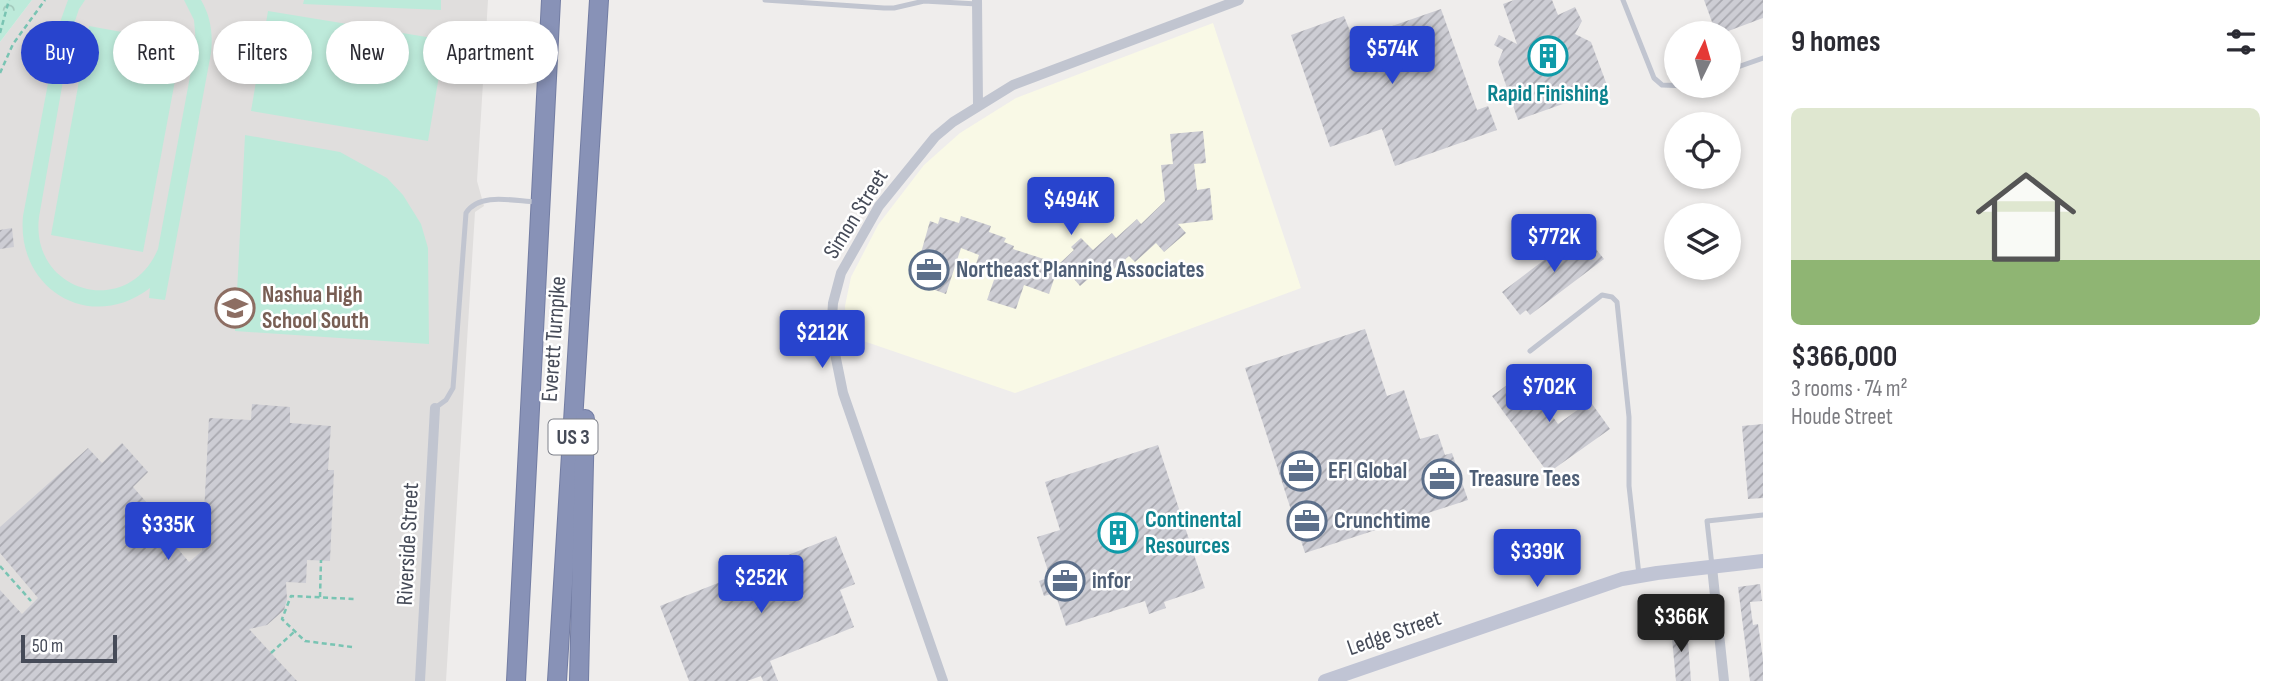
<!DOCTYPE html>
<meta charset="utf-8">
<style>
:root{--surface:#fff;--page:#f7f7f7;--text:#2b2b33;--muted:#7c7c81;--line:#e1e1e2;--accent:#2844cd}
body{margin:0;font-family:"Sofia Sans Condensed",sans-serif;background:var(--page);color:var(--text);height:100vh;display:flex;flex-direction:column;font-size:26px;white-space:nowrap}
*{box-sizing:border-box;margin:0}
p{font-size:23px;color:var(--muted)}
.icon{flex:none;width:38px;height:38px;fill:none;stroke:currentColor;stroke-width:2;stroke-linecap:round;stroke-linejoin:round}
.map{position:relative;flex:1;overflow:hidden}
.sheet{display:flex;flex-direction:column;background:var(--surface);width:525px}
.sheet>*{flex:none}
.banner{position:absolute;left:21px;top:21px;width:665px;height:63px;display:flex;gap:14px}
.needle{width:46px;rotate:5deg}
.tools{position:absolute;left:1664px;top:21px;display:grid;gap:14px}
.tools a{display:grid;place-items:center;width:77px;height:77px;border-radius:50%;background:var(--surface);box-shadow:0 4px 10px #0003;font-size:35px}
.scale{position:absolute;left:21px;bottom:18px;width:96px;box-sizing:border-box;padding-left:7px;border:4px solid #464b58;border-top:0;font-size:19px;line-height:24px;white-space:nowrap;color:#464b58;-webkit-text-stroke:5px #fff;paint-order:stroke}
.price{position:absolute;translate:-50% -60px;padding:0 16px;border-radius:7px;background:var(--accent);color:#fff;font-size:23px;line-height:46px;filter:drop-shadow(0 2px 4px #0008)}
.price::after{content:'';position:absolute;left:50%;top:42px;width:21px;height:16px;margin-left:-10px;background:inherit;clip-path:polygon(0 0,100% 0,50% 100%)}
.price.active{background:#222;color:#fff}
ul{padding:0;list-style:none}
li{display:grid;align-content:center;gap:14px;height:371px;padding:0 28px}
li+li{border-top:2px solid var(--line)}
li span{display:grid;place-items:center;height:217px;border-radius:10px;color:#555}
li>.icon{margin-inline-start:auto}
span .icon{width:126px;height:126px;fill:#fffc;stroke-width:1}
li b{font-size:30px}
h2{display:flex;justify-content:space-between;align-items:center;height:84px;padding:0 28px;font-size:30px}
.tag{padding:0 24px;border-radius:32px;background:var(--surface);box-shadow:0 4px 10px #0003;font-size:24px;line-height:63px}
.tag.active{background:var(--accent);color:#fff}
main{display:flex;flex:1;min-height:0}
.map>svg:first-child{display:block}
.commercial{fill:#f9f9e6}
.education{fill:#e0dedd}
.grass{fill:#bdeada}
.park{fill:url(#park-crowns)}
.building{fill:url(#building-hatch)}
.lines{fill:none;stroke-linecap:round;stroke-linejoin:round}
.highway-casing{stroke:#737da3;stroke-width:20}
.path{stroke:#79c4b3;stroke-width:2.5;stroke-dasharray:5 3.5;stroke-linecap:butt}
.lane{stroke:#c1c5d0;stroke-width:5}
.street{stroke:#c1c5d0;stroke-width:10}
.secondary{stroke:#c0c4d4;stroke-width:14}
.highway{stroke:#8892b7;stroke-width:18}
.labels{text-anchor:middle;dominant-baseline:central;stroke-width:5;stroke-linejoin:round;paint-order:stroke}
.shield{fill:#fff;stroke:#7e818a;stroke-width:2}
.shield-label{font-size:21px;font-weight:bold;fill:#464b58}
.culture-label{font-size:23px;font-weight:bold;fill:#0d838f;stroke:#fff}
.street-label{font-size:23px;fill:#464b58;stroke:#fff}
.service-label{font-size:23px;font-weight:bold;fill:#4e5e75;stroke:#fff;text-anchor:start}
.education-label{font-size:23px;font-weight:bold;fill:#785e54;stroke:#fff;text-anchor:start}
</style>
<main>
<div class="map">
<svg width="1763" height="681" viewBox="0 0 1763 681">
<defs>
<pattern id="park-crowns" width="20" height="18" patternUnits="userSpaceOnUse" patternTransform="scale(1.75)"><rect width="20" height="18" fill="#bdeada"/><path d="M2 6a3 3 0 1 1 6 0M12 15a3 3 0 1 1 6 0" fill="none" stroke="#a4cabd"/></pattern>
<pattern id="building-hatch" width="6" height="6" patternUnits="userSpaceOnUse" patternTransform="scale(1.75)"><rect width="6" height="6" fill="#cdcdd4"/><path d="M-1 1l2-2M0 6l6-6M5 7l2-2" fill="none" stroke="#a8a8af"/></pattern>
</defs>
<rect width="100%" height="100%" fill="#efedec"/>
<polygon class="commercial" points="1213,23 1301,288 1015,393 846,335 845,306 851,277 878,225 924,165 960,133 1016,98"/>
<polygon class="education" points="32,0 488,0 477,181 484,206 475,212 446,681 0,681 0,42"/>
<g class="grass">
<path d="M68 0H85L79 9 72 30 39 217C30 293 128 320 158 249L196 44 194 20 184 0H201C211 17 213 34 211 53L165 300 149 298 150 288C90 334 16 289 23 216L59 25Z"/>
<polygon points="304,0 441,0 441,10 303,4"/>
<polygon points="268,11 445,40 428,141 251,111"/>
<polygon points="89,26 182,43 143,252 51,235"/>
<polygon points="245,135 340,152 387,178 403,195 421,224 428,248 429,344 235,331"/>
</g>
<polygon class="park" points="0,0 32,0 0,42"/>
<g class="building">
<polygon points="1514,0 1552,0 1558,15 1575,7 1582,21 1575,34 1591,42 1608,88 1518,120 1498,62 1503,50 1494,45 1499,35 1517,44 1503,4"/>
<polygon points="1704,0 1763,0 1763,18 1723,33 1716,33"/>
<polygon points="1441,9 1477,110 1488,106 1497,130 1395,166 1382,129 1330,147 1291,35 1344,16 1352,36 1378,50 1372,33"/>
<polygon points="1203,131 1206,163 1194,164 1197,190 1210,188 1213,220 1178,224 1186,233 1164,252 1156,243 1135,262 1129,256 1108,274 1102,267 1080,286 1068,272 1062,278 1055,276 1049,294 1024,285 1016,309 987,300 996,274 975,267 979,255 961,248 946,294 918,284 920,276 915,274 930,221 938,224 940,217 959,223 961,216 991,226 989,232 1006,238 1004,242 1014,246 1013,249 1059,264 1074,250 1071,247 1081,238 1093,250 1112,233 1116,238 1137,219 1141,224 1165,201 1161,165 1173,164 1170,134"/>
<polygon points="12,228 14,247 0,249 0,230"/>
<polygon points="1586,228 1595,240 1591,243 1604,259 1530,315 1526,310 1520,315 1502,292"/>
<polygon points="1365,329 1387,396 1404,390 1420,439 1438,434 1445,455 1452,453 1468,500 1305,553 1245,368"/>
<polygon points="1522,374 1558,424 1590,401 1610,429 1548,473 1492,396"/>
<polygon points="252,404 290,407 290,423 331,426 328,470 334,470 330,561 307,560 306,583 286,582 287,599 284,610 267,625 249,629 297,681 0,681 0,590 22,614 38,598 0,553 0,527 88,448 102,463 122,443 148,472 133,487 178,538 173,543 189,562 202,551 209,418 251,420"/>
<polygon points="1763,424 1763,498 1748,499 1742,426"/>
<polygon points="1158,445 1205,588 1164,602 1166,608 1149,614 1145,601 1066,626 1055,593 1044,596 1039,581 1050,577 1037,537 1060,530 1045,482"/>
<polygon points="836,536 855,584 840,590 854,627 770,661 778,681 763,681 761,676 747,681 689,681 660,606"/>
<polygon points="1760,584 1762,601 1750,602 1753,625 1758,624 1763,659 1763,681 1750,681 1738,587"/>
<polygon points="1671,628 1687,628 1691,681 1676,681"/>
</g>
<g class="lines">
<g class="highway-casing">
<g id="highway">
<polyline points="516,681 551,0"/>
<polyline points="557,681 599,0"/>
<polyline points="579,681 585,419"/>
</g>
</g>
<g class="path">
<polyline points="0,33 9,0"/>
<polyline points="0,73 13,44 45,0"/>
<polyline points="0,566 31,601"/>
<polyline points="320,597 321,560"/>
<polyline points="352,647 305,641 282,619 291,596 355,599"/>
<polyline points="271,653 294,632"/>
</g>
<g class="lane">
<polyline points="765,0 884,8 894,8 924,1 977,4"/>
<polyline points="1623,0 1654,78 1662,85 1687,86"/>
<polyline points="1729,70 1763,58"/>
<polyline points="1530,351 1602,295 1612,297 1617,302 1629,417 1629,486 1639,575"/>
<path d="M435 408 446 400 453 388 466 213C479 192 514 201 536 202"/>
<polyline points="1712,566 1707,521 1763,515"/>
</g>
<g class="street">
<polyline points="977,0 978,105"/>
<polyline points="1712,567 1724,681"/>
<polyline points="420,681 435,408"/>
<polyline points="943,681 843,393 831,334 833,303 841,273 879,206 935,137 953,122 1013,85 1239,0"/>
</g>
<polyline class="secondary" points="1325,681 1622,579 1657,573 1763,561"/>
<use href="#highway" class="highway"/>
</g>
<defs>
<g id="building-ring" transform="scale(2.0125)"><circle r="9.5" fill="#fff" stroke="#0f9aa8" stroke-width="1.5"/><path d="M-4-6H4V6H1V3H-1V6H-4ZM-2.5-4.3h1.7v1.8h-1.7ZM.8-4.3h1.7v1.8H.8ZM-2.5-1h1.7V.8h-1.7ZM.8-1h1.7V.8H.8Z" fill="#0f9aa8"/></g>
<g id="office-ring" transform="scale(2.0125)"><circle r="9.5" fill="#fff" stroke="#5c6f8a" stroke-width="1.5"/><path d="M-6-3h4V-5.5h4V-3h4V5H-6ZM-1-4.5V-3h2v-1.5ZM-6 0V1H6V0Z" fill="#5c6f8a"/></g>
<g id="school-ring" transform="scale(2.0125)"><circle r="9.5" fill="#fff" stroke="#8d6e63" stroke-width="1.5"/><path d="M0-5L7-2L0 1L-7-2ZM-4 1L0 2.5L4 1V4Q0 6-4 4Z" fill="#8d6e63"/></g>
</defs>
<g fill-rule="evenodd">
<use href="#building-ring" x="1548" y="56"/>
<use href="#office-ring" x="929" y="270"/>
<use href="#school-ring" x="235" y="308"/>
<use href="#office-ring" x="1301" y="471"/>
<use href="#office-ring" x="1442" y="479"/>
<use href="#office-ring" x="1307" y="521"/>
<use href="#building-ring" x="1118" y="533"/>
<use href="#office-ring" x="1065" y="581"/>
</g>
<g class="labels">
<rect class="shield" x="548.5" y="419.5" width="49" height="35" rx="5"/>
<g class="shield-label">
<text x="573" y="437">US 3</text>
</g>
<g class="culture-label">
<text x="1548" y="94">Rapid Finishing</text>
<text x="1145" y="520" text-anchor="start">Continental<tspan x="1145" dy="26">Resources</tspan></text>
</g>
<g class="street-label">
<text transform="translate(856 214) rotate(-58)">Simon Street</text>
<text transform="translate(554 339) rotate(-86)">Everett Turnpike</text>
<text transform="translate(408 544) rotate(-87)">Riverside Street</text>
<text transform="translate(1394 633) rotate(-19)">Ledge Street</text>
</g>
<g class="service-label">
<text x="956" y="270">Northeast Planning Associates</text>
<text x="1328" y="471">EFI Global</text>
<text x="1469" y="479">Treasure Tees</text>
<text x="1334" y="521">Crunchtime</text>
<text x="1092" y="581">infor</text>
</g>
<g class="education-label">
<text x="262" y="295">Nashua High<tspan x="262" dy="26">School South</tspan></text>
</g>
</g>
</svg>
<div class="tools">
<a><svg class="needle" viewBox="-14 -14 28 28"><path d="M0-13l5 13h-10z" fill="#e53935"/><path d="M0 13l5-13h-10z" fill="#7c7c81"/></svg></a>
<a><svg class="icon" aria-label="locate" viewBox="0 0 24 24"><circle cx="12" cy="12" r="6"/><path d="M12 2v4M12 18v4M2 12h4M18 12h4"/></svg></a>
<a><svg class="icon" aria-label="layers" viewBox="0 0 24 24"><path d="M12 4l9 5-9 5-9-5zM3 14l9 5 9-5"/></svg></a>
</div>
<div class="scale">50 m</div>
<b class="price" style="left:1392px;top:86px">$574K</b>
<b class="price" style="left:1071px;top:237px">$494K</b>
<b class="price" style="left:1554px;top:274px">$772K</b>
<b class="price" style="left:822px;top:370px">$212K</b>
<b class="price" style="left:1549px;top:424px">$702K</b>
<b class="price" style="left:168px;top:562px">$335K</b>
<b class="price" style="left:1537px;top:589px">$339K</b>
<b class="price" style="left:761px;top:615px">$252K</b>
<b class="price active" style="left:1681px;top:654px">$366K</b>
<div class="banner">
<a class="tag active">Buy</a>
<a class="tag">Rent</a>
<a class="tag">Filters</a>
<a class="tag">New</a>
<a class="tag">Apartment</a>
</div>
</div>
<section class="sheet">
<h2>9 homes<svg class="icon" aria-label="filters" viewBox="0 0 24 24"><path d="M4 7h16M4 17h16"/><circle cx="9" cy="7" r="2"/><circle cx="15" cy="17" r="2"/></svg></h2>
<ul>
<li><span style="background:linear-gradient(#dfe7d0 70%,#8fb573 0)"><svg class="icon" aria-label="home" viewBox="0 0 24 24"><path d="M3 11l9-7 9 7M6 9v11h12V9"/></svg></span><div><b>$366,000</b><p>3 rooms · 74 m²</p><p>Houde Street</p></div></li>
</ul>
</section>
</main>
